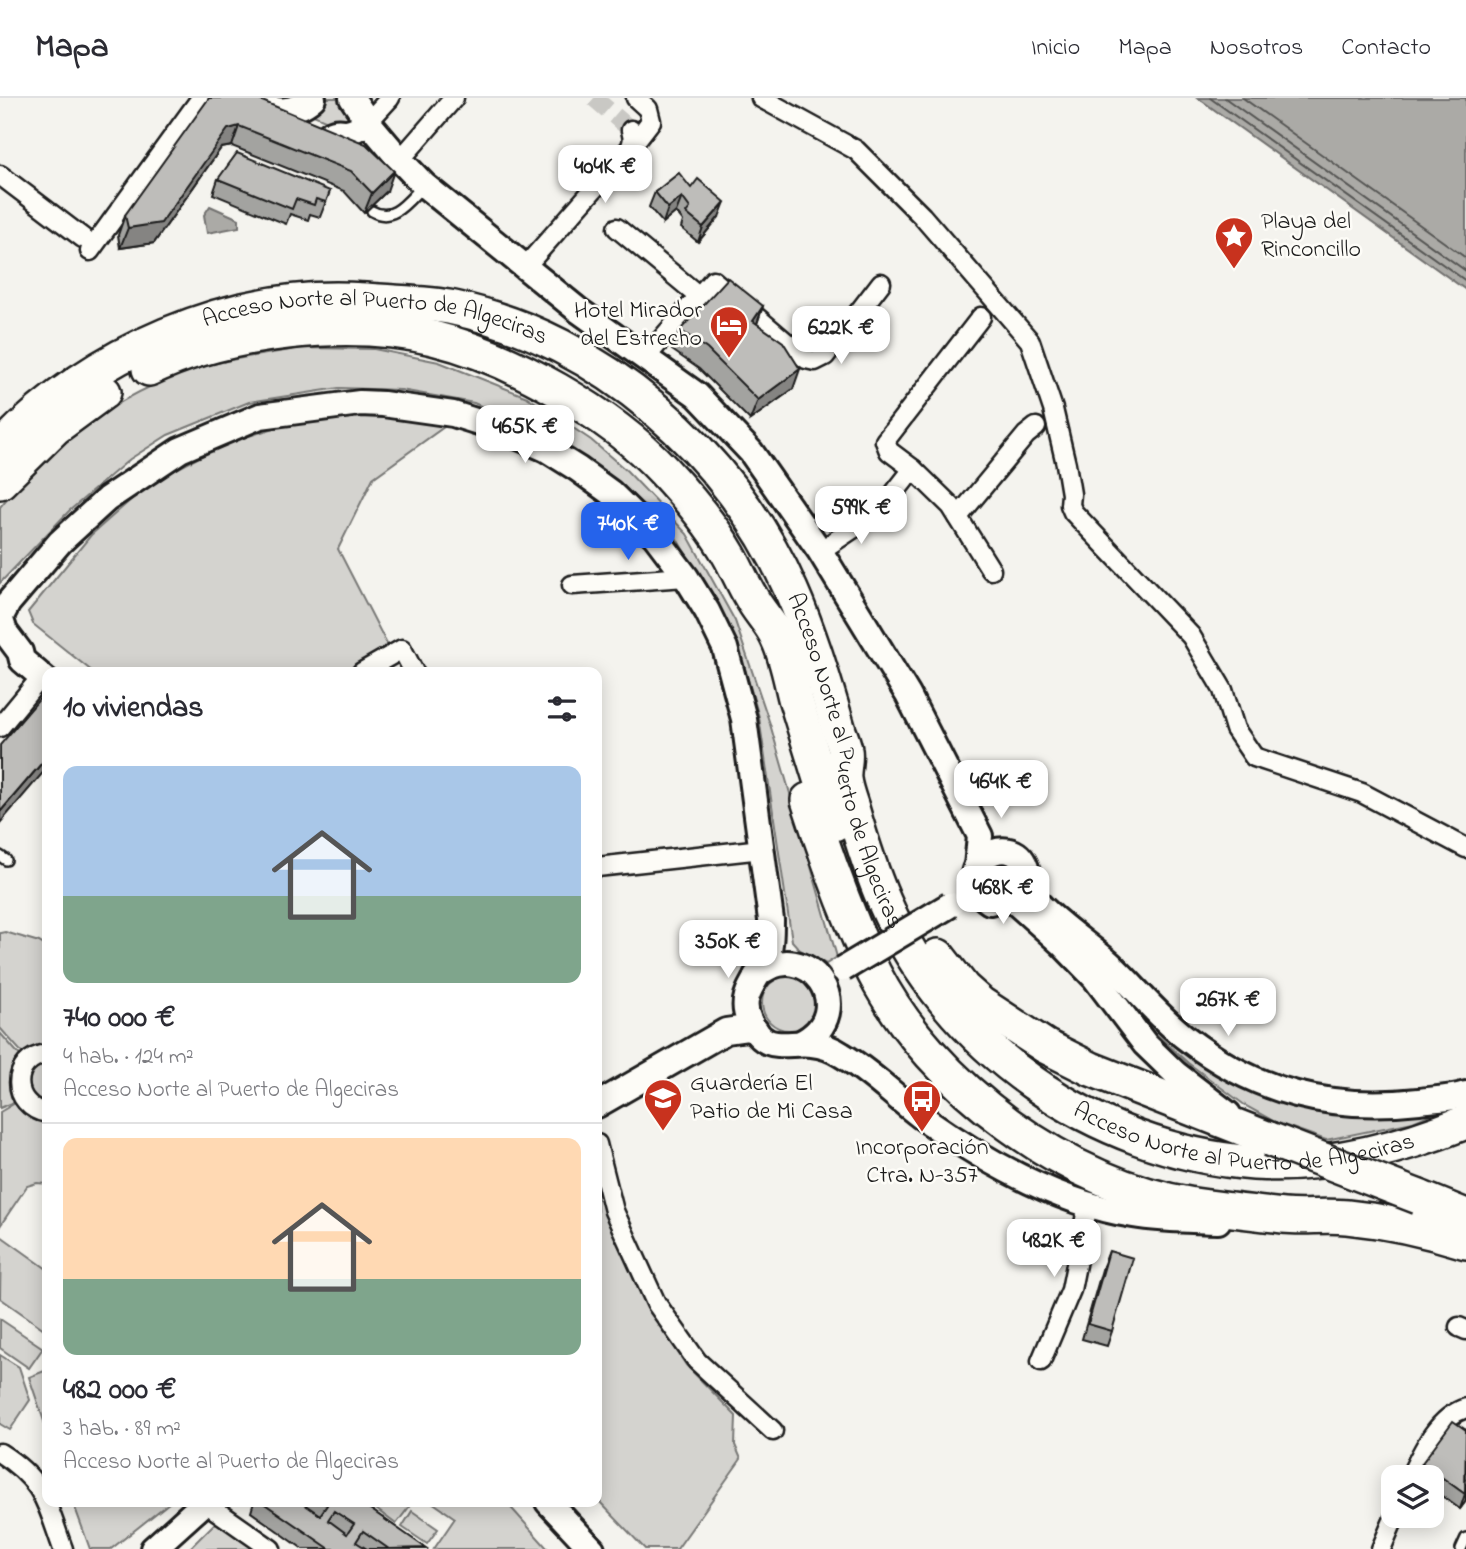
<!DOCTYPE html>
<html lang="es">
<meta charset="utf-8">
<style>
:root{--surface:#fff;--page:#f2f2f3;--text:#2b2b33;--muted:#7c7c81;--line:#e1e1e2;--accent:#2563eb}
body{margin:0;font-family:"Indie Flower",sans-serif;background:var(--page);color:var(--text);height:100vh;display:flex;flex-direction:column;font-size:26px;white-space:nowrap}
*{box-sizing:border-box;margin:0}
p{font-size:23px;color:var(--muted)}
.icon{flex:none;width:38px;height:38px;fill:none;stroke:currentColor;stroke-width:2;stroke-linecap:round;stroke-linejoin:round}
.map{position:relative;flex:1;overflow:hidden}
.side{position:absolute;left:42px;top:569px;width:560px;height:840px;display:flex;flex-direction:column;background:var(--surface);border-radius:14px;box-shadow:0 4px 18px #0003}
.side>*{flex:none}
.fabs{position:absolute;left:1381px;top:1367px;display:grid;gap:14px}
.fabs a{display:grid;place-items:center;width:63px;height:63px;border-radius:14px;background:var(--surface);box-shadow:0 4px 18px #0003;font-size:35px}
.price{position:absolute;translate:-50% -60px;padding:0 16px;border-radius:14px;background:#fff;color:#222;font-size:23px;line-height:46px;filter:drop-shadow(0 2px 4px #0008)}
.price::after{content:'';position:absolute;left:50%;top:42px;width:21px;height:16px;margin-left:-10px;background:inherit;clip-path:polygon(0 0,100% 0,50% 100%)}
.price.current{background:var(--accent);color:#fff}
ul{padding:0;list-style:none}
li{display:grid;align-content:center;gap:14px;height:371px;padding:0 21px}
li+li{border-top:2px solid var(--line)}
li span{display:grid;place-items:center;height:217px;border-radius:14px;color:#555}
li>.icon{margin-inline-start:auto}
span .icon{width:126px;height:126px;fill:#fffc;stroke-width:1}
li b{font-size:30px}
h2{display:flex;justify-content:space-between;align-items:center;height:84px;padding:0 21px;font-size:30px}
header{display:flex;align-items:center;gap:42px;box-sizing:border-box;height:98px;padding:0 35px;background:var(--surface);border-bottom:2px solid var(--line)}
header strong{font-size:33px}
nav{display:flex;gap:38px;margin-inline-start:auto;font-size:24px}
.map>svg:first-child{display:block}
.green{fill:#d4d3cf;stroke:#787876;stroke-width:2}
.water{fill:#abaaa6;stroke:#72716f;stroke-width:2}
.lines{fill:none;stroke-linecap:round;stroke-linejoin:round}
.shore{stroke:#555553;stroke-width:2}
.street-tunnel{stroke:#c9c8c4;stroke-width:18;stroke-dasharray:18 9;stroke-linecap:butt}
.lane-casing{stroke:#1c1c1c;stroke-width:14}
.street-casing{stroke:#1c1c1c;stroke-width:23}
.secondary-casing{stroke:#1c1c1c;stroke-width:30}
.highway-casing{stroke:#1c1c1c;stroke-width:38}
.lane{stroke:#fdfcf7;stroke-width:9}
.street{stroke:#fdfcf7;stroke-width:18}
.secondary{stroke:#fdfcf7;stroke-width:24}
.highway{stroke:#fdfcf7;stroke-width:33}
.secondary-bridge-casing{stroke:#1c1c1c;stroke-width:30;stroke-linecap:butt}
.highway-bridge-casing{stroke:#1c1c1c;stroke-width:38;stroke-linecap:butt}
.secondary-bridge{stroke:#fdfcf7;stroke-width:24}
.highway-bridge{stroke:#fdfcf7;stroke-width:33}
.wall{fill:#a3a3a0;stroke:#1c1c1c;stroke-width:2}
.shaded-wall{fill:#858482;stroke:#1c1c1c;stroke-width:2}
.building{fill:#bebdba;stroke:#1c1c1c;stroke-width:2;fill-rule:evenodd}
.labels{text-anchor:middle;dominant-baseline:central;stroke-width:5;stroke-linejoin:round;paint-order:stroke}
.poi-label{font-size:24px;fill:#1c1c1c;stroke:#fdfcf7;text-anchor:start}
.street-label{font-size:24px;fill:#1c1c1c;stroke:#fdfcf7}
</style>
<header>
<strong>Mapa</strong>
<nav><a>Inicio</a><a>Mapa</a><a>Nosotros</a><a>Contacto</a></nav>
</header>
<div class="map">
<svg width="1466" height="1451" viewBox="0 0 1466 1451">
<rect width="100%" height="100%" fill="#f4f3ee"/>
<filter id="ink" filterUnits="userSpaceOnUse"><feTurbulence type="fractalNoise" baseFrequency=".0143" numOctaves="2"/><feDisplacementMap in="SourceGraphic" scale="14" xChannelSelector="R" yChannelSelector="G"/><feConvolveMatrix kernelMatrix="1 2 1 2 8 2 1 2 1" color-interpolation-filters="sRGB"/></filter>
<g filter="url(#ink)">
<g class="green">
<polygon points="327,0 343,0 353,23 334,26 309,15"/>
<path d="M301 250 374 251 439 264 527 299 591 342 627 373 687 436 735 523 770 626 837 859 826 866 800 852 792 843 759 619 744 568 727 524 675 438 622 387 560 343 474 305 401 292 339 290 249 304 168 337 130 361 69 413 0 485V409C51 346 117 296 195 271 228 260 266 257 301 250Z"/>
<polygon points="379,315 448,326 373,380 338,451 389,550 348,574 93,574 33,526 28,514 91,437 150,385 224,346 296,323"/>
<polygon points="5,834 39,844 47,849 47,1086 37,1085 27,1088 0,1128 0,1014 22,1001 0,1010 0,935 24,962 26,959 0,930 0,835"/>
<circle cx="789" cy="905" r="27"/>
<polygon points="1139,913 1251,990 1456,1005 1413,1024 1326,1042 1275,1024 1246,1008 1188,965 1153,933"/>
<polygon points="597,1078 601,1097 617,1141 658,1223 686,1267 736,1318 735,1347 741,1361 677,1451 645,1451 597,1401"/>
<polygon points="1,1138 47,1171 47,1225 44,1231 0,1200"/>
<polygon points="0,1221 43,1250 29,1270 0,1250"/>
<polygon points="0,1257 19,1269 30,1302 10,1332 0,1326"/>
<polygon points="47,1272 47,1332 29,1279"/>
<polygon points="73,1404 168,1404 169,1405 111,1451 90,1451"/>
<polygon points="369,1404 401,1404 409,1409 396,1426 368,1405"/>
<polygon points="432,1404 506,1404 548,1451 434,1451 455,1420"/>
<polygon points="412,1413 438,1431 427,1446 402,1429"/>
<polygon points="221,1419 265,1451 189,1451"/>
</g>
<g class="water">
<polygon points="1198,0 1466,0 1466,192"/>
<polygon points="210,108 239,121 239,129 207,135 204,117"/>
</g>
<g class="lines">
<g class="shore">
<polyline points="1210,0 1466,183"/>
<polyline points="1225,0 1466,173"/>
<polyline points="1243,0 1466,160"/>
</g>
<polyline class="street-tunnel" points="594,0 631,32"/>
<g class="lane-casing">
<g id="lane">
<path d="M372 113C394 126 409 101 424 87"/>
<polyline points="0,758 6,762"/>
<polyline points="1461,1451 1466,1440"/>
</g>
</g>
<g class="street-casing">
<g id="street">
<polyline points="761,0 856,52 922,118 1030,243 1053,311 1066,366 1071,396 1070,407 1073,414 1191,538 1223,592 1235,631 1254,659 1362,695 1466,750"/>
<polyline points="368,24 390,0"/>
<polyline points="631,49 651,23 648,11 636,0"/>
<polyline points="400,62 454,0"/>
<polyline points="0,77 83,140"/>
<polyline points="617,130 699,198"/>
<polyline points="90,153 201,0"/>
<polyline points="525,169 631,49 633,41 631,32"/>
<polyline points="981,219 885,343 889,353 913,371 951,408 991,472"/>
<polyline points="646,259 713,182 806,261 815,263 825,258 881,185"/>
<polyline points="958,419 1026,337 1036,329"/>
<polyline points="820,453 881,412 913,371"/>
<polyline points="572,487 686,479"/>
<polyline points="362,574 402,551 414,574"/>
<polyline points="0,629 42,578"/>
<polyline points="597,769 762,751"/>
<path d="M47 956C10 960 10 1008 47 1015"/>
<polyline points="597,1046 614,1113 656,1205 697,1263 773,1333"/>
<polyline points="1459,1229 1466,1232"/>
<polyline points="1041,1263 1071,1192 1088,1106"/>
<path d="M0 1355C44 1383 46 1404 63 1451"/>
<path d="M1410 1379C1422 1354 1437 1319 1466 1310"/>
<polyline points="204,1404 271,1451"/>
<polyline points="1381,1451 1395,1418"/>
</g>
</g>
<g class="secondary-casing">
<g id="secondary">
<path d="M250 0C269 16 294 17 313 0"/>
<polyline points="352,0 368,24 400,62 424,87 578,212 697,297 751,354 820,453 908,597 980,738 977,768"/>
<path d="M330 36C337 32 339 34 347 34 354 33 362 28 368 24"/>
<polyline points="0,519 5,534 20,554 22,562 47,583"/>
<path d="M0 520 8 505 60 444 107 401 180 352 260 318 360 305 383 306 453 316 501 331 546 351 578 371 611 395 655 438 686 479 707 513 725 550 744 621 771 822C771 836 771 851 765 864 756 883 738 899 749 922 765 957 785 943 812 946 823 947 833 951 842 957 871 974 895 999 922 1019 984 1063 1057 1105 1133 1117 1161 1122 1189 1122 1218 1123"/>
<polyline points="1014,803 1061,845 1095,880 1145,946 1176,976 1228,1016"/>
<path d="M990 804C943 772 1012 727 1026 770 1029 779 1027 788 1031 796 1040 814 1092 849 1110 866 1136 890 1157 918 1186 940 1257 995 1330 1013 1419 1003 1434 1001 1451 1001 1466 996"/>
<path d="M756 878C807 834 862 914 801 945"/>
<polyline points="597,1007 726,933 747,930 756,933"/>
<polyline points="548,1404 592,1451"/>
<polyline points="153,1451 205,1404"/>
</g>
</g>
<g class="highway-casing">
<g id="highway">
<path d="M149 271C227 233 349 220 433 240 511 259 610 315 664 373 688 399 712 427 729 457 737 471 743 486 751 499 758 513 771 525 777 539 786 557 790 580 795 600 808 642 821 684 834 726"/>
<path id="s1" d="M0 351C90 255 232 192 365 202 394 205 425 204 454 210 601 241 731 355 791 492 811 537 825 586 839 633 841 639 844 645 845 652 847 661 843 671 844 681 845 690 849 701 852 710 861 741 871 773 884 803 947 950 1095 1053 1254 1065 1327 1070 1399 1051 1466 1024"/>
<polyline points="0,384 55,330 104,294"/>
<path d="M808 702C822 746 837 788 855 831 862 846 867 861 874 875 932 988 1068 1088 1194 1107 1223 1111 1253 1115 1283 1118 1304 1120 1326 1117 1347 1119 1387 1123 1428 1132 1466 1144"/>
<polyline points="938,858 963,890 981,906 1045,948 1091,971 1269,1041"/>
<polyline points="1419,1099 1466,1118"/>
</g>
</g>
<use href="#lane" class="lane"/>
<use href="#street" class="street"/>
<use href="#secondary" class="secondary"/>
<use href="#highway" class="highway"/>
<g class="secondary-bridge-casing">
<polyline id="secondary-bridge" points="843,871 950,807"/>
</g>
<g class="highway-bridge-casing">
<polyline id="highway-bridge" points="1269,1041 1419,1099"/>
</g>
<use href="#secondary-bridge" class="secondary-bridge"/>
<use href="#highway-bridge" class="highway-bridge"/>
</g>
<g class="wall">
<polygon points="255,0 387,93 364,115 344,93 232,48 221,50 154,145 120,150 118,137 125,117"/>
<polygon points="218,81 330,93 320,119 310,116 308,122 290,116 286,126 213,96"/>
<polygon points="691,90 719,119 698,144 681,130 683,123 676,114 663,125 649,109 655,94"/>
<polygon points="763,208 757,226 793,291 750,322 699,271 672,252 680,232"/>
<polygon points="1109,1153 1112,1233 1107,1248 1082,1241 1103,1168"/>
<polygon points="1466,1332 1466,1403 1460,1411 1432,1391 1432,1379 1417,1379 1422,1365"/>
<polygon points="254,1404 360,1404 426,1451 303,1451 251,1414"/>
</g>
<g class="shaded-wall">
<polygon points="239,28 232,48 221,50 154,145 120,150 128,130 228,31"/>
<polygon points="394,73 387,93 364,115 372,95"/>
<polygon points="682,99 676,114 663,125 668,110"/>
<polygon points="725,104 719,119 698,144 703,129"/>
<polygon points="763,208 756,228 753,223"/>
<polygon points="800,271 793,291 750,322 758,302"/>
<polygon points="47,659 47,670 0,725 0,714"/>
<polygon points="1465,1396 1466,1396 1466,1403 1460,1411"/>
</g>
<g class="building">
<polygon points="209,0 255,0 366,46 394,73 372,95 351,73 239,28 228,31 161,125 128,130 125,117"/>
<polygon points="237,55 330,93 326,104 316,101 314,107 296,101 292,111 218,81"/>
<polygon points="679,75 691,90 698,81 725,104 703,129 686,115 690,110 682,99 668,110 655,94"/>
<polygon points="728,180 763,208 753,223 783,244 800,271 758,302 707,251 680,232"/>
<polygon points="47,592 47,659 0,714 0,647"/>
<polygon points="1109,1153 1133,1160 1112,1233 1088,1226"/>
<polygon points="1453,1323 1466,1332 1465,1396 1422,1365"/>
<path d="M262 1404H301L320 1417 327 1407 322 1404H360L426 1450 389 1451 363 1433 356 1444 367 1451H330ZM334 1413 354 1426 347 1436 328 1422Z"/>
</g>
</g>
<defs>
<g id="sight-pin" transform="scale(2.0125)"><path d="M0 17L-7.5 6A9.5 9.5 0 1 1 7.5 6Z" fill="#c8321e" stroke="#fdfcf7"/><path d="M0-6L1.8-2.2L6-1.7L2.9 1.2L3.7 5.4L0 3.3L-3.7 5.4L-2.9 1.2L-6-1.7L-1.8-2.2Z" fill="#fff"/></g>
<g id="hotel-pin" transform="scale(2.0125)"><path d="M0 17L-7.5 6A9.5 9.5 0 1 1 7.5 6Z" fill="#c8321e" stroke="#fdfcf7"/><path d="M-6-4.5h1.5V1H6V5H4.5V3h-9V5H-6ZM-4 0a1.8 1.8 0 1 1 3.6 0ZM.5 0V-2.5h3Q6-2.5 6 0Z" fill="#fff"/></g>
<g id="school-pin" transform="scale(2.0125)"><path d="M0 17L-7.5 6A9.5 9.5 0 1 1 7.5 6Z" fill="#c8321e" stroke="#fdfcf7"/><path d="M0-5L7-2L0 1L-7-2ZM-4 1L0 2.5L4 1V4Q0 6-4 4Z" fill="#fff"/></g>
<g id="bus-pin" transform="scale(2.0125)"><path d="M0 17L-7.5 6A9.5 9.5 0 1 1 7.5 6Z" fill="#c8321e" stroke="#fdfcf7"/><path d="M-5-6H5V4H4V6H2V4H-2V6H-4V4H-5ZM-3.5-4V0h7V-4ZM-3.5 1.2v1.5H-2V1.2ZM2 1.2v1.5H3.5V1.2Z" fill="#fff"/></g>
</defs>
<g fill-rule="evenodd">
<use href="#sight-pin" x="1234" y="138"/>
<use href="#hotel-pin" x="729" y="227"/>
<use href="#school-pin" x="663" y="1000"/>
<use href="#bus-pin" x="922" y="1001"/>
</g>
<g class="labels">
<g class="poi-label">
<text x="1261" y="124">Playa del<tspan x="1261" dy="28">Rinconcillo</tspan></text>
<text x="702" y="213" text-anchor="end">Hotel Mirador<tspan x="702" dy="28">del Estrecho</tspan></text>
<text x="690" y="986">Guardería El<tspan x="690" dy="28">Patio de Mi Casa</tspan></text>
<text x="922" y="1050" text-anchor="middle">Incorporación<tspan x="922" dy="28">Ctra. N-357</tspan></text>
</g>
<g class="street-label">
<text stroke="none"><textPath href="#s1" startOffset="418">Acceso Norte al Puerto de Algeciras</textPath></text>
<text stroke="none"><textPath href="#s1" startOffset="1132">Acceso Norte al Puerto de Algeciras</textPath></text>
<text stroke="none"><textPath href="#s1" startOffset="1741">Acceso Norte al Puerto de Algeciras</textPath></text>
</g>
</g>
</svg>
<div class="fabs">
<a><svg class="icon" aria-label="layers" viewBox="0 0 24 24"><path d="M12 4l9 5-9 5-9-5zM3 14l9 5 9-5"/></svg></a>
</div>
<b class="price" style="left:605px;top:107px">404K €</b>
<b class="price" style="left:841px;top:268px">622K €</b>
<b class="price" style="left:525px;top:367px">465K €</b>
<b class="price" style="left:861px;top:448px">599K €</b>
<b class="price current" style="left:628px;top:464px">740K €</b>
<b class="price" style="left:1001px;top:722px">464K €</b>
<b class="price" style="left:1003px;top:828px">468K €</b>
<b class="price" style="left:728px;top:882px">350K €</b>
<b class="price" style="left:1228px;top:940px">267K €</b>
<b class="price" style="left:1054px;top:1181px">482K €</b>
<section class="side">
<h2>10 viviendas<svg class="icon" aria-label="filters" viewBox="0 0 24 24"><path d="M4 7h16M4 17h16"/><circle cx="9" cy="7" r="2"/><circle cx="15" cy="17" r="2"/></svg></h2>
<ul>
<li><span style="background:linear-gradient(#a9c7e8 60%,#7fa58c 0)"><svg class="icon" aria-label="home" viewBox="0 0 24 24"><path d="M3 11l9-7 9 7M6 9v11h12V9"/></svg></span><div><b>740 000 €</b><p>4 hab. · 124 m²</p><p>Acceso Norte al Puerto de Algeciras</p></div></li>
<li><span style="background:linear-gradient(#ffd9b3 65%,#7fa58c 0)"><svg class="icon" aria-label="home" viewBox="0 0 24 24"><path d="M3 11l9-7 9 7M6 9v11h12V9"/></svg></span><div><b>482 000 €</b><p>3 hab. · 89 m²</p><p>Acceso Norte al Puerto de Algeciras</p></div></li>
</ul>
</section>
</div>
